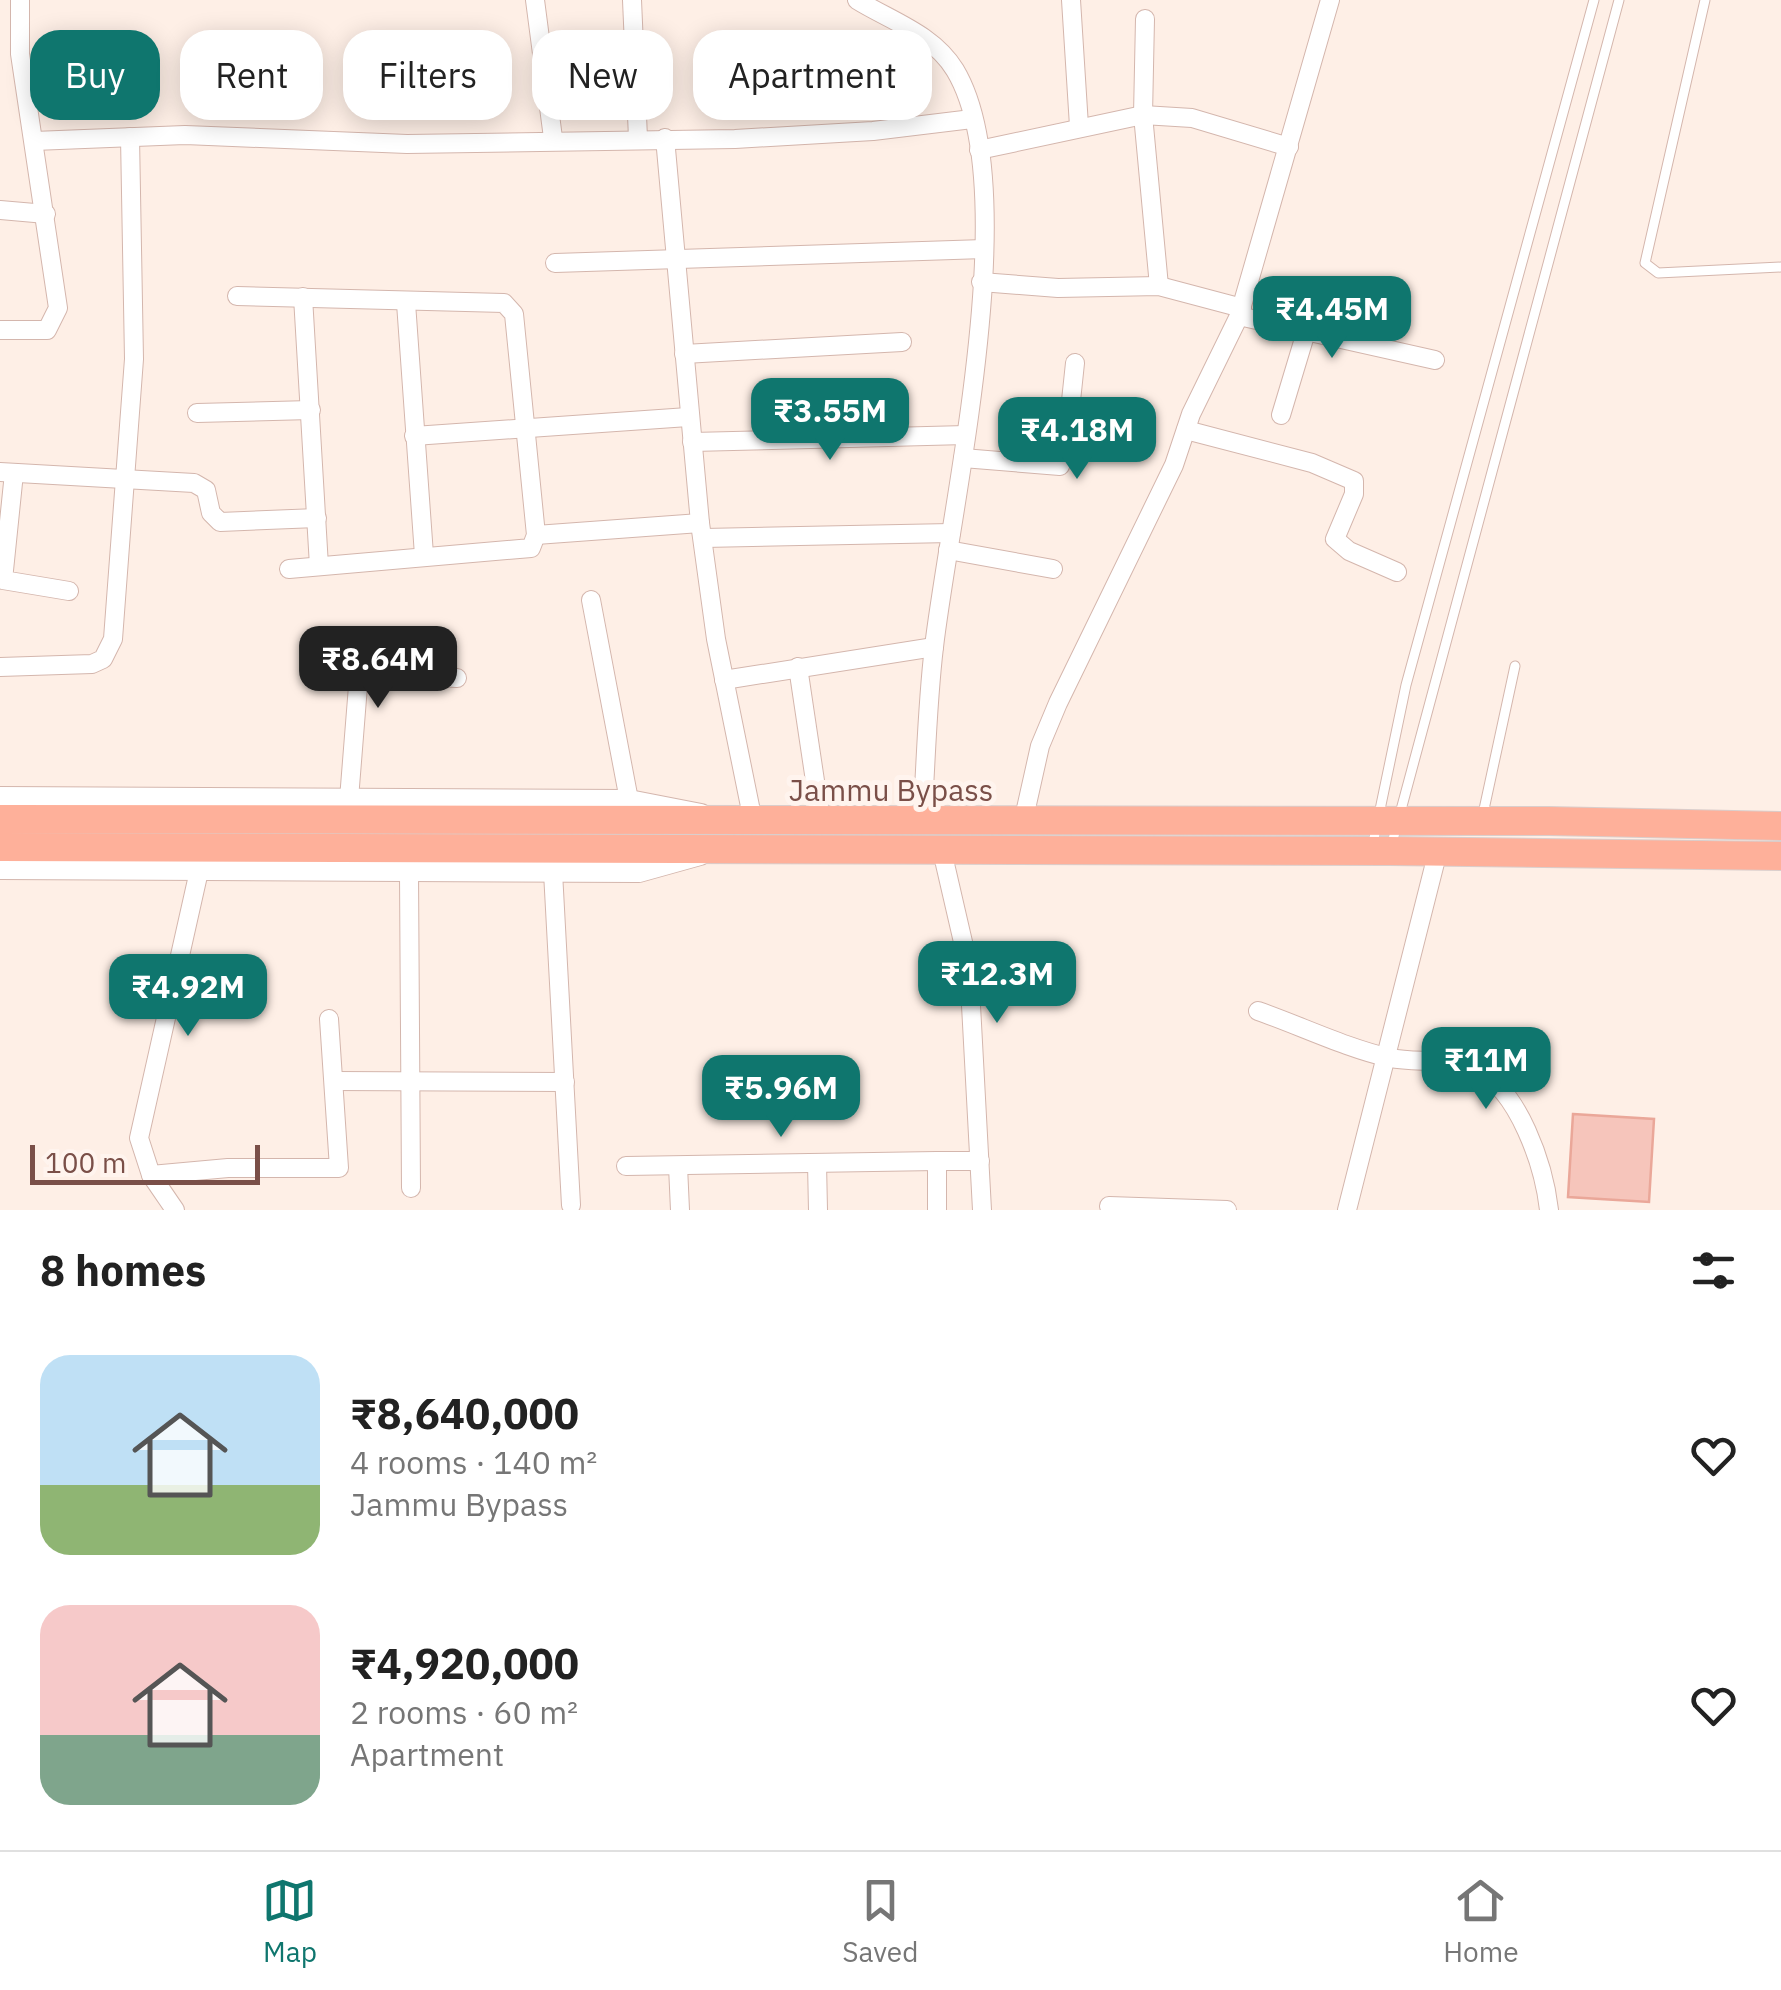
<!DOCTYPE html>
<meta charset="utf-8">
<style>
:root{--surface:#fff;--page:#f2f2f2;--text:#222;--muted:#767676;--line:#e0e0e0;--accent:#0f766e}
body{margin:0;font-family:"IBM Plex Sans",sans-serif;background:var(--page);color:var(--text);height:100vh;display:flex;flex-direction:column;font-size:38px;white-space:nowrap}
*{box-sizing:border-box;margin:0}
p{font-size:32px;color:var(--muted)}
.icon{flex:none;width:55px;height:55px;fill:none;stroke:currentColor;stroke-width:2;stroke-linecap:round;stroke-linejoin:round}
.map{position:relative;height:1210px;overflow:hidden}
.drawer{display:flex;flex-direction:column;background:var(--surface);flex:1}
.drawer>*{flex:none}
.top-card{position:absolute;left:30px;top:30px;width:1000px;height:90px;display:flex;gap:20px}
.scale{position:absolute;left:30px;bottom:25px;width:230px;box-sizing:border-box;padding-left:10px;border:5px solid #7a4f48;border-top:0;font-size:28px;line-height:35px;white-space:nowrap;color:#7a4f48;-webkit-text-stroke:8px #fff4ee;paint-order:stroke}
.price{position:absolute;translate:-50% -85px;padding:0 22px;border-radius:20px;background:var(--accent);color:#fff;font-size:32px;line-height:65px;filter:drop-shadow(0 2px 5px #0008)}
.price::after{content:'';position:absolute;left:50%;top:60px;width:30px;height:22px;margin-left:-15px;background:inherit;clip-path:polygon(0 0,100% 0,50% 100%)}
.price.selected{background:#222;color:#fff}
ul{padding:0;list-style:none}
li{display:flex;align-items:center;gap:30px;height:250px;padding:0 40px}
li span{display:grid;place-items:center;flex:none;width:280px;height:200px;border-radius:30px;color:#555}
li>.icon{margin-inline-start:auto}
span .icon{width:120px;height:120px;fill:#fffc;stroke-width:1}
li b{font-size:42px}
h2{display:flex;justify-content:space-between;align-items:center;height:120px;padding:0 40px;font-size:42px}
.pill{padding:0 35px;border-radius:30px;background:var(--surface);box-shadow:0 5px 25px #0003;font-size:35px;line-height:90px}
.pill.selected{background:var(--accent);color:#fff}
.tabs{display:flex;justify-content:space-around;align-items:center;height:140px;border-top:2px solid var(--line);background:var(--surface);font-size:28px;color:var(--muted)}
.tabs a{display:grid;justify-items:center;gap:5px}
.tabs .selected{color:var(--accent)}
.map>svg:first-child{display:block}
.building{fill:#f6c5bb;stroke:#eaa799;stroke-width:2.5}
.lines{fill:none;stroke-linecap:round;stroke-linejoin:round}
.service-casing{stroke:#d4b6ad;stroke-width:11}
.minor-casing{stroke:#d4b6ad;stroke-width:20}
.tertiary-casing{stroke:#d4b6ad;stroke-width:22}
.trunk-casing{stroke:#dacecc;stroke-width:30}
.service{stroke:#fff;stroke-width:9}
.minor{stroke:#fff;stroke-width:18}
.tertiary{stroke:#fff;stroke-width:20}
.trunk{stroke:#feb09a;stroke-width:28}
.labels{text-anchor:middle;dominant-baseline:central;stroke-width:10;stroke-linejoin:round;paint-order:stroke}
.street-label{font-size:30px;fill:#7a4f48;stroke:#fff4ee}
</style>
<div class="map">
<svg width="1781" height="1210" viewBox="0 0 1781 1210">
<rect width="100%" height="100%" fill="#feefe6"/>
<polygon class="building" points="1573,1114 1654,1119 1649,1202 1568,1197"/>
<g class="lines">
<g class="service-casing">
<g id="service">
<polyline points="1705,0 1645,263 1658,273 1781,267"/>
<polyline points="1483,814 1515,666"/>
<polyline points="1391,847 1619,0"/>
<polyline points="1372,848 1406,685 1594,0"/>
</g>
</g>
<g class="minor-casing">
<g id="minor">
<polyline points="535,0 553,138"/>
<polyline points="632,0 638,138"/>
<path d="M857 0C891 21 933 34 955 70 1026 188 950 509 934 647 927 705 926 764 922 822"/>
<polyline points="1071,0 1079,126"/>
<polyline points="1145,19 1143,115 1159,286"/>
<polyline points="665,138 700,523 716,639 753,821"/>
<polyline points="34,141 185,135 407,144 735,139 873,131 972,119"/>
<polyline points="979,150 1143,115 1192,118 1289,147"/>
<polyline points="0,210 46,214"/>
<polyline points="555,263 984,249"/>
<polyline points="981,282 1058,288 1159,286 1242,308"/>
<polyline points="237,296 504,303 514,314 536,535 531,548 289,569"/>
<polyline points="303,297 319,566"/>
<polyline points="406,303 424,555"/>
<polyline points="1239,316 1435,360"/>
<polyline points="0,330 47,330 58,308 20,54 20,0"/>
<polyline points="684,354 902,342"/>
<polyline points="197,413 311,410"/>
<polyline points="1281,415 1306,332"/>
<polyline points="1186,430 1312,463 1354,481 1354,494 1335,539 1349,551 1397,572"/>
<polyline points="414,436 688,417"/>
<polyline points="692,442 966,435"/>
<polyline points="963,458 1060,466 1066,448 1075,363"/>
<polyline points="0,472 194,483 206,490 211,513 220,522 317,518"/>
<polyline points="14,473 3,580 69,591"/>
<polyline points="536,535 700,523"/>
<polyline points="704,538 951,533"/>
<polyline points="948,550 1053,569"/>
<polyline points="591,600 629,800"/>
<polyline points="0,667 92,664 103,659 113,639 134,359 130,137"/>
<polyline points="798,667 821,821"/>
<polyline points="724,680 934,647"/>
<polyline points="349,799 358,686 371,676 382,674 457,678"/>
<polyline points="1023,822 1040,746 1058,703 1174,465 1191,414 1239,316 1330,0"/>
<polyline points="942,851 969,968 982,1210"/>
<polyline points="553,872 571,1205"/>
<polyline points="409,873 411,1188"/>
<path d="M1258 1011C1301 1026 1346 1048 1390 1058 1417 1063 1449 1058 1475 1069 1519 1089 1544 1166 1549 1210"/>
<polyline points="334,1081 565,1082"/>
<polyline points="817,1163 818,1210"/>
<polyline points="626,1166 937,1161"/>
<polyline points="678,1166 680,1210"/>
<polyline points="151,1175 228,1168 339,1168 329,1019"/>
<polyline points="1109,1206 1227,1210"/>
<polyline points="175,1210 151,1175 139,1138 199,871"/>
<polyline points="937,1210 937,1161 980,1161"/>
<polyline points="1347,1210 1438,851"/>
</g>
</g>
<g class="tertiary-casing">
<g id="tertiary">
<polyline points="0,797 629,800 701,814"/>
<polyline points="0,869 639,872 700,855"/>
</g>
</g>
<g class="trunk-casing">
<g id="trunk">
<polyline points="0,819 1549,821 1781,826"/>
<polyline points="0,847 1390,851 1781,856"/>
</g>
</g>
<use href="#service" class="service"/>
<use href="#minor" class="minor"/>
<use href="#tertiary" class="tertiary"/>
<use href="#trunk" class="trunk"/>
</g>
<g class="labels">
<g class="street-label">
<text x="891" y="789">Jammu Bypass</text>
</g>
</g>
</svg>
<div class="scale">100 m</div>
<b class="price" style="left:1332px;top:361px">₹4.45M</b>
<b class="price" style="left:830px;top:463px">₹3.55M</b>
<b class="price" style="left:1077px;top:482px">₹4.18M</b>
<b class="price selected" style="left:378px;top:711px">₹8.64M</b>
<b class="price" style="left:997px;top:1026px">₹12.3M</b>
<b class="price" style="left:188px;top:1039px">₹4.92M</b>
<b class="price" style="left:1486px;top:1112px">₹11M</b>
<b class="price" style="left:781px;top:1140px">₹5.96M</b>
<div class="top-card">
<a class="pill selected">Buy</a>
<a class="pill">Rent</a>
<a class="pill">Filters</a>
<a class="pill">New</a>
<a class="pill">Apartment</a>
</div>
</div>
<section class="drawer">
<h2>8 homes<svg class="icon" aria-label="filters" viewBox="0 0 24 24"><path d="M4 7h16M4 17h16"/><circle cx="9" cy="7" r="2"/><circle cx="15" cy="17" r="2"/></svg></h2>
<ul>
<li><span style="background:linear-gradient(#bfe0f5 65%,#8fb573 0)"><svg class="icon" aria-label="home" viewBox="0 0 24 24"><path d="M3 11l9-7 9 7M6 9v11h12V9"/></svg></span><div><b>₹8,640,000</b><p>4 rooms · 140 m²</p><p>Jammu Bypass</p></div><svg class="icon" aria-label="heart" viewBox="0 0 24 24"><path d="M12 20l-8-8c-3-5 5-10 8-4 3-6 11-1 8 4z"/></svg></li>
<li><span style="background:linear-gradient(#f6c9c9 65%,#7fa58c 0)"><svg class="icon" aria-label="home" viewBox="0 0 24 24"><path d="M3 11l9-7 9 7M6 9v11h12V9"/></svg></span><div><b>₹4,920,000</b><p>2 rooms · 60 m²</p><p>Apartment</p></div><svg class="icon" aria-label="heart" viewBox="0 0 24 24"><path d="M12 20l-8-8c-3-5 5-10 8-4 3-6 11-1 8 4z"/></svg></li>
</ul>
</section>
<nav class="tabs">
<a class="selected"><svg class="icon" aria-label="map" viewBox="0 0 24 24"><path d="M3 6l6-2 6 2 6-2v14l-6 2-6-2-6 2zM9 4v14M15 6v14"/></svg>Map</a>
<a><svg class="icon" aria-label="saved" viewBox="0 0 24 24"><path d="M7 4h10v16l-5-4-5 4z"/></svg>Saved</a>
<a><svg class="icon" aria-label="home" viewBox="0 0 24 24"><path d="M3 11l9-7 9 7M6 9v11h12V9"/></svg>Home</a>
</nav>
